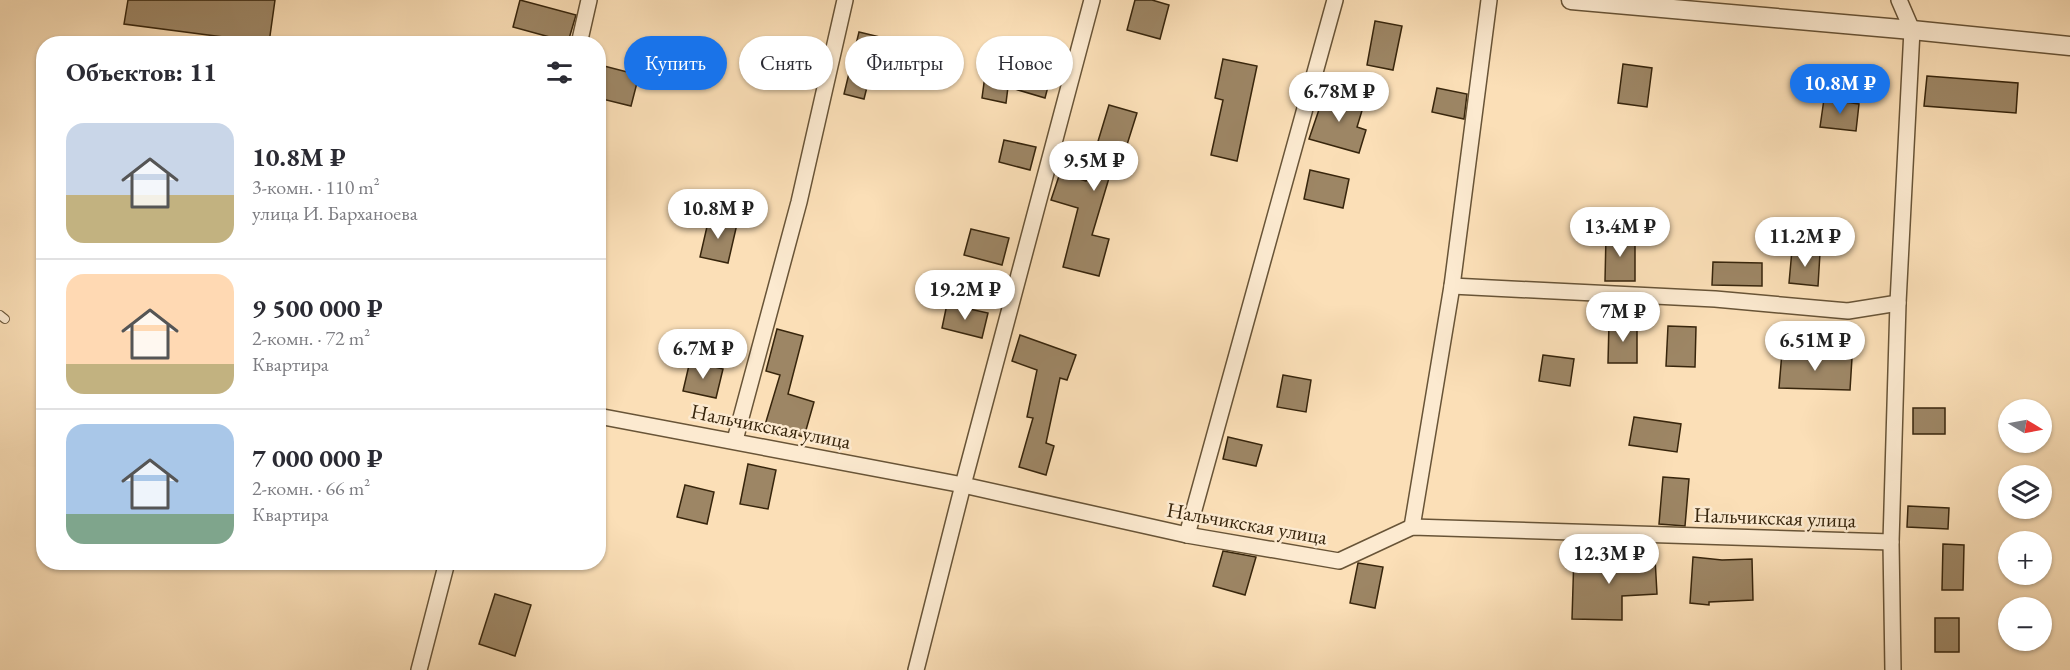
<!DOCTYPE html>
<html lang="ru">
<meta charset="utf-8">
<style>
:root{--surface:#fff;--page:#f2f2f3;--text:#2b2b33;--muted:#7c7c81;--line:#e1e1e2;--accent:#1a73e8}
body{margin:0;font-family:"EB Garamond",serif;background:var(--page);color:var(--text);height:100vh;display:flex;flex-direction:column;font-size:22px;white-space:nowrap}
*{box-sizing:border-box;margin:0}
p{font-size:20px;color:var(--muted)}
.icon{flex:none;width:33px;height:33px;fill:none;stroke:currentColor;stroke-width:2;stroke-linecap:round;stroke-linejoin:round}
.map{position:relative;flex:1;overflow:hidden}
.details{position:absolute;left:36px;top:36px;width:570px;height:534px;display:flex;flex-direction:column;background:var(--surface);border-radius:24px;box-shadow:0 2px 4px #0004}
.details>*{flex:none}
.hud{position:absolute;left:624px;top:36px;width:570px;height:54px;display:flex;gap:12px}
.needle{width:39px;rotate:100deg}
.tools{position:absolute;left:1998px;top:399px;display:grid;gap:12px}
.tools a{display:grid;place-items:center;width:54px;height:54px;border-radius:50%;background:var(--surface);box-shadow:0 2px 4px #0004;font-size:30px}
.price{position:absolute;translate:-50% -51px;padding:0 14px;border-radius:21px;background:#fff;color:#222;font-size:20px;line-height:39px;filter:drop-shadow(0 2px 3px #0008)}
.price::after{content:'';position:absolute;left:50%;top:36px;width:18px;height:14px;margin-left:-9px;background:inherit;clip-path:polygon(0 0,100% 0,50% 100%)}
.price.active{background:var(--accent);color:#fff}
ul{padding:0;list-style:none}
li{display:flex;align-items:center;gap:18px;height:150px;padding:0 30px}
li+li{border-top:2px solid var(--line)}
li span{display:grid;place-items:center;flex:none;width:168px;height:120px;border-radius:18px;color:#555}
li>.icon{margin-inline-start:auto}
span .icon{width:72px;height:72px;fill:#fffc;stroke-width:1}
li b{font-size:26px}
h2{display:flex;justify-content:space-between;align-items:center;height:72px;padding:0 30px;font-size:26px}
.chip{padding:0 21px;border-radius:27px;background:var(--surface);box-shadow:0 2px 4px #0004;font-size:21px;line-height:54px}
.chip.active{background:var(--accent);color:#fff}
.map>svg:first-child{display:block}
.building{fill:#9d8665;stroke:#37250c;stroke-width:1.5}
.lines{fill:none;stroke-linecap:round;stroke-linejoin:round}
.service-casing{stroke:#685437;stroke-width:10}
.minor-casing{stroke:#685437;stroke-width:18}
.tertiary-casing{stroke:#685437;stroke-width:21}
.service{stroke:#fcead0;stroke-width:8}
.minor{stroke:#fcead0;stroke-width:15}
.tertiary{stroke:#fcead0;stroke-width:18}
.labels{text-anchor:middle;dominant-baseline:central;stroke-width:5;stroke-linejoin:round;paint-order:stroke}
.street-label{font-size:21px;fill:#37250c;stroke:#fcead0}
</style>
<div class="map">
<svg width="2070" height="670" viewBox="0 0 2070 670">
<rect width="100%" height="100%" fill="#fbdfb7"/>
<filter id="stains"><feTurbulence type="fractalNoise" baseFrequency=".00333" numOctaves="4"/><feColorMatrix values="0 0 0 0 .2 0 0 0 0 .09 0 0 0 0 .02 0 0 0 .5 -.17"/></filter>
<radialGradient id="worn" r=".72"><stop offset=".6" stop-color="#630" stop-opacity="0"/><stop offset="1" stop-color="#630" stop-opacity=".3"/></radialGradient>
<g class="building">
<polygon points="128,0 275,0 269,43 124,24"/>
<polygon points="520,0 576,15 568,42 513,27"/>
<polygon points="1135,0 1152,0 1169,5 1160,39 1127,30"/>
<polygon points="1375,21 1402,26 1393,70 1367,65"/>
<polygon points="859,32 880,37 875,57 904,64 899,86 869,79 864,99 844,94"/>
<polygon points="1029,43 1055,50 1047,78 1050,79 1045,98 1008,87 1006,103 982,98 986,68 1019,73"/>
<polygon points="1223,59 1257,66 1237,161 1211,155 1223,100 1215,98"/>
<polygon points="1623,64 1652,68 1647,107 1618,103"/>
<polygon points="604,66 639,75 631,106 598,98 598,87"/>
<polygon points="1927,76 2018,83 2016,113 1924,106"/>
<polygon points="1437,88 1467,94 1464,119 1432,112"/>
<polygon points="1325,92 1364,104 1357,127 1366,130 1359,153 1309,139"/>
<polygon points="1824,99 1859,104 1856,131 1820,127"/>
<polygon points="1109,105 1137,113 1119,170 1112,168 1092,235 1109,239 1099,276 1063,267 1078,208 1051,200 1060,173 1086,181"/>
<polygon points="1004,140 1036,147 1030,170 999,162"/>
<polygon points="1310,170 1349,179 1343,208 1304,199"/>
<polygon points="709,218 737,224 728,263 700,257"/>
<polygon points="971,229 1009,238 1002,265 964,255"/>
<polygon points="1606,235 1635,235 1635,281 1605,281"/>
<polygon points="1792,250 1820,253 1818,286 1789,283"/>
<polygon points="1713,262 1762,263 1762,286 1712,285"/>
<polygon points="947,304 988,313 982,338 942,328"/>
<polygon points="1609,322 1637,322 1637,363 1608,363"/>
<polygon points="1668,326 1696,327 1695,367 1666,366"/>
<polygon points="777,329 803,336 788,394 814,402 804,437 765,425 780,375 766,371"/>
<polygon points="1020,335 1076,355 1067,380 1060,378 1046,443 1054,446 1046,475 1019,467 1033,418 1027,417 1037,370 1012,361"/>
<polygon points="1782,352 1852,358 1850,390 1779,388"/>
<polygon points="1543,355 1574,359 1570,386 1539,381"/>
<polygon points="690,361 723,369 716,398 683,391"/>
<polygon points="1283,375 1311,380 1306,412 1277,407"/>
<rect x="1913" y="408" width="32" height="26"/>
<polygon points="1634,417 1681,424 1677,452 1629,445"/>
<polygon points="1228,437 1262,445 1256,466 1223,459"/>
<polygon points="748,464 776,470 768,509 740,504"/>
<polygon points="1663,477 1689,479 1685,526 1659,524"/>
<polygon points="685,485 714,492 707,524 677,517"/>
<polygon points="1908,506 1949,508 1948,529 1907,527"/>
<polygon points="1943,544 1964,545 1963,590 1942,590"/>
<polygon points="1223,551 1256,557 1245,595 1213,586"/>
<polygon points="1574,554 1590,555 1590,558 1655,558 1657,594 1622,596 1622,620 1572,619"/>
<polygon points="1693,557 1722,560 1752,559 1753,600 1709,602 1709,605 1690,603"/>
<polygon points="1358,563 1383,567 1375,608 1350,603"/>
<polygon points="495,594 531,605 515,656 479,644"/>
<rect x="1935" y="618" width="24" height="34"/>
</g>
<g class="lines">
<g class="service-casing">
<polyline id="service" points="0,315 5,319"/>
</g>
<g class="minor-casing">
<g id="minor">
<polyline points="579,44 589,0"/>
<polyline points="1452,286 1715,299 1848,311 1898,303"/>
<polyline points="598,416 963,485 1187,535 1339,561 1412,527 1891,542"/>
<polyline points="735,440 799,202 845,0"/>
<polyline points="1412,527 1452,286 1489,0"/>
<polyline points="1187,535 1335,0"/>
<polyline points="419,670 447,562"/>
<polyline points="916,670 963,485 1092,0"/>
<polyline points="1893,670 1891,542 1898,303 1912,30 1899,0"/>
</g>
</g>
<g class="tertiary-casing">
<polyline id="tertiary" points="1571,0 1912,30 2070,46"/>
</g>
<use href="#service" class="service"/>
<use href="#minor" class="minor"/>
<use href="#tertiary" class="tertiary"/>
</g>
<g class="labels">
<g class="street-label">
<text transform="translate(771 426) rotate(11)">Нальчикская улица</text>
<text transform="translate(1775 517) rotate(2)">Нальчикская улица</text>
<text transform="translate(1247 523) rotate(10)">Нальчикская улица</text>
</g>
</g>
<rect width="100%" height="100%" filter="url(#stains)"/>
<rect width="100%" height="100%" fill="url(#worn)"/>
</svg>
<div class="tools">
<a><svg class="needle" viewBox="-14 -14 28 28"><path d="M0-13l5 13h-10z" fill="#e53935"/><path d="M0 13l5-13h-10z" fill="#7c7c81"/></svg></a>
<a><svg class="icon" aria-label="layers" viewBox="0 0 24 24"><path d="M12 4l9 5-9 5-9-5zM3 14l9 5 9-5"/></svg></a>
<a>+</a>
<a>−</a>
</div>
<b class="price active" style="left:1840px;top:115px">10.8M ₽</b>
<b class="price" style="left:1339px;top:123px">6.78M ₽</b>
<b class="price" style="left:1094px;top:192px">9.5M ₽</b>
<b class="price" style="left:718px;top:240px">10.8M ₽</b>
<b class="price" style="left:1620px;top:258px">13.4M ₽</b>
<b class="price" style="left:1805px;top:268px">11.2M ₽</b>
<b class="price" style="left:965px;top:321px">19.2M ₽</b>
<b class="price" style="left:1623px;top:343px">7M ₽</b>
<b class="price" style="left:1815px;top:372px">6.51M ₽</b>
<b class="price" style="left:703px;top:380px">6.7M ₽</b>
<b class="price" style="left:1609px;top:585px">12.3M ₽</b>
<div class="hud">
<a class="chip active">Купить</a>
<a class="chip">Снять</a>
<a class="chip">Фильтры</a>
<a class="chip">Новое</a>
</div>
<section class="details">
<h2>Объектов: 11<svg class="icon" aria-label="filters" viewBox="0 0 24 24"><path d="M4 7h16M4 17h16"/><circle cx="9" cy="7" r="2"/><circle cx="15" cy="17" r="2"/></svg></h2>
<ul>
<li><span style="background:linear-gradient(#c9d6e8 60%,#c2b280 0)"><svg class="icon" aria-label="home" viewBox="0 0 24 24"><path d="M3 11l9-7 9 7M6 9v11h12V9"/></svg></span><div><b>10.8M ₽</b><p>3-комн. · 110 m²</p><p>улица И. Барханоева</p></div></li>
<li><span style="background:linear-gradient(#ffd9b3 75%,#c2b280 0)"><svg class="icon" aria-label="home" viewBox="0 0 24 24"><path d="M3 11l9-7 9 7M6 9v11h12V9"/></svg></span><div><b>9 500 000 ₽</b><p>2-комн. · 72 m²</p><p>Квартира</p></div></li>
<li><span style="background:linear-gradient(#a9c7e8 75%,#7fa58c 0)"><svg class="icon" aria-label="home" viewBox="0 0 24 24"><path d="M3 11l9-7 9 7M6 9v11h12V9"/></svg></span><div><b>7 000 000 ₽</b><p>2-комн. · 66 m²</p><p>Квартира</p></div></li>
</ul>
</section>
</div>
